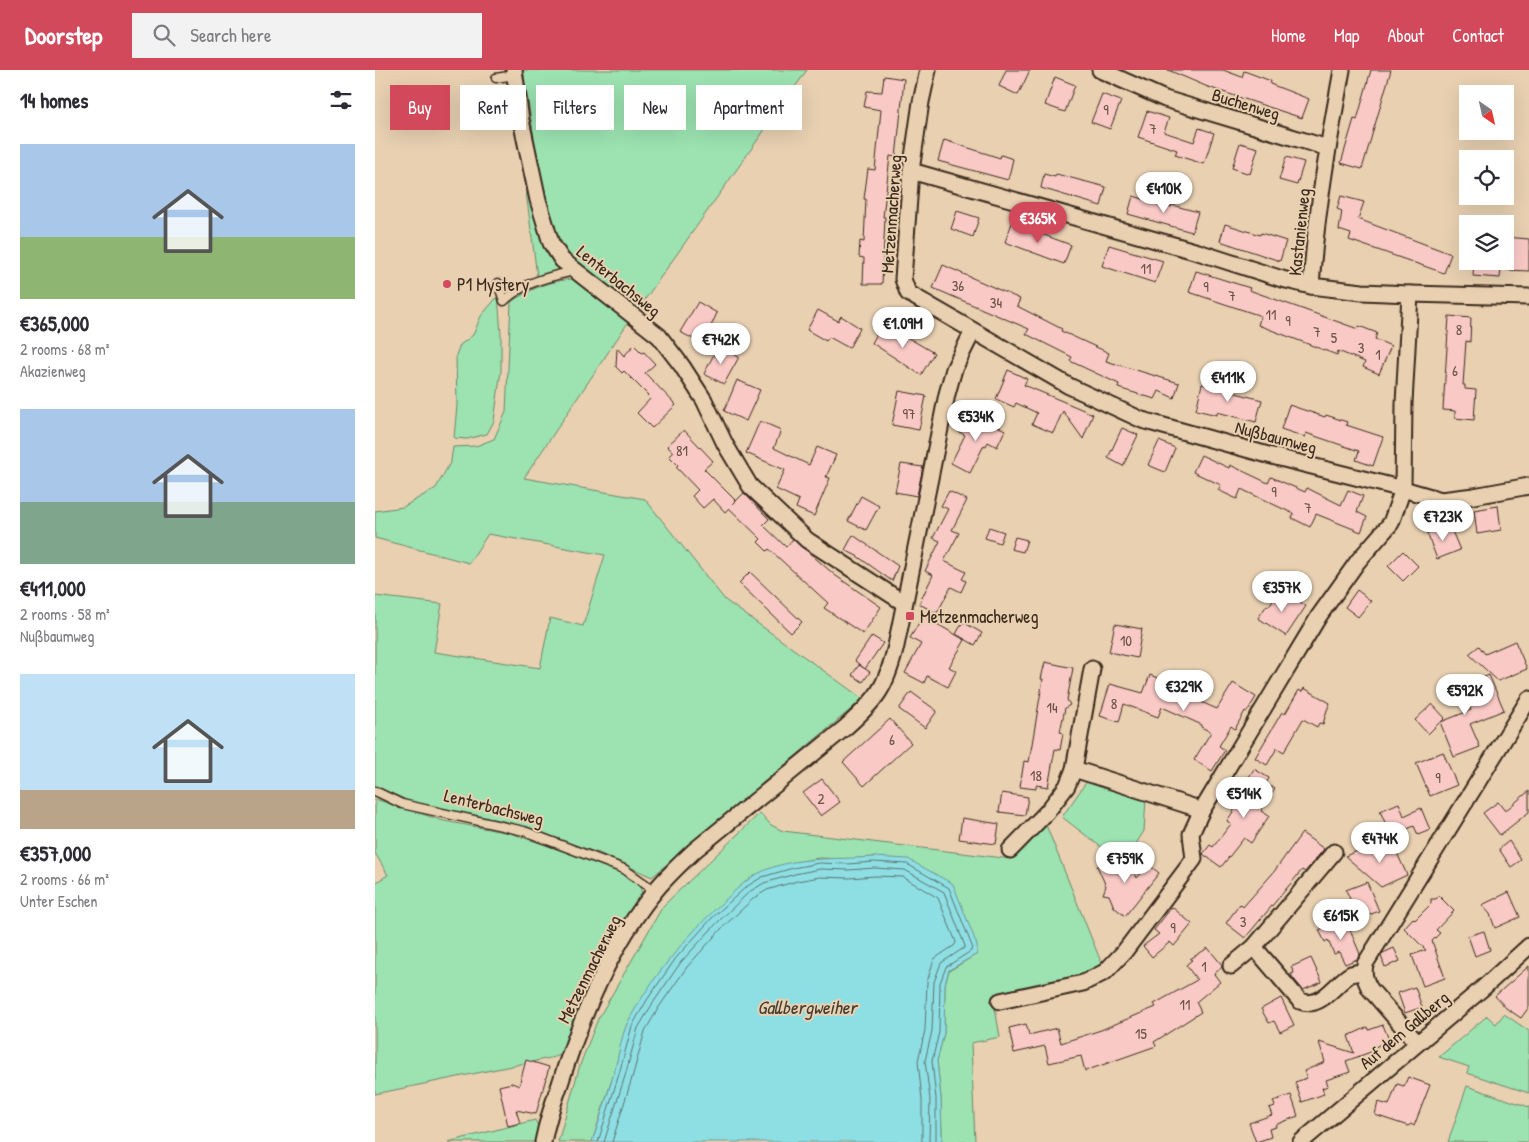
<!DOCTYPE html>
<meta charset="utf-8">
<style>
:root{--surface:#fff;--page:#f2f2f3;--text:#2b2b33;--muted:#7c7c81;--accent:#d1495b}
body{margin:0;font-family:"Patrick Hand",sans-serif;background:var(--page);color:var(--text);height:100vh;display:flex;flex-direction:column;font-size:19px;white-space:nowrap}
*{box-sizing:border-box;margin:0}
p{font-size:16px;color:var(--muted)}
.icon{flex:none;width:28px;height:28px;fill:none;stroke:currentColor;stroke-width:2;stroke-linecap:round;stroke-linejoin:round}
.map{position:relative;flex:1;overflow:hidden}
.side{display:flex;flex-direction:column;background:var(--surface);width:375px}
.side>*{flex:none}
.hud{position:absolute;left:15px;top:15px;width:475px;height:45px;display:flex;gap:10px}
.needle{width:32px;rotate:146deg}
.fabs{position:absolute;left:1084px;top:15px;display:grid;gap:10px}
.fabs a{display:grid;place-items:center;width:55px;height:55px;border-radius:0px;background:var(--surface);box-shadow:0 5px 20px #0002;font-size:25px}
.price{position:absolute;translate:-50% -42px;padding:0 11px;border-radius:18px;background:#fff;color:#222;font-size:16px;line-height:32px;filter:drop-shadow(0 1px 2px #0008)}
.price::after{content:'';position:absolute;left:50%;top:30px;width:15px;height:11px;margin-left:-8px;background:inherit;clip-path:polygon(0 0,100% 0,50% 100%)}
.price.active{background:var(--accent);color:#fff}
ul{padding:0;list-style:none}
li{display:grid;align-content:center;gap:10px;height:265px;padding:0 20px}
li span{display:grid;place-items:center;height:155px;border-radius:0px;color:#555}
li>.icon{margin-inline-start:auto}
span .icon{width:90px;height:90px;fill:#fffc;stroke-width:1}
li b{font-size:21px}
h2{display:flex;justify-content:space-between;align-items:center;height:60px;padding:0 20px;font-size:21px}
.chip{padding:0 18px;border-radius:0px;background:var(--surface);box-shadow:0 5px 20px #0002;font-size:18px;line-height:45px}
.chip.active{background:var(--accent);color:#fff}
header{display:flex;align-items:center;gap:30px;box-sizing:border-box;height:70px;padding:0 25px;background:var(--accent);color:#fff}
header strong{font-size:24px}
nav{display:flex;gap:28px;margin-inline-start:auto;font-size:18px}
.search{width:350px;height:45px;background:var(--page);display:flex;align-items:center;gap:12px;box-sizing:border-box;padding:0 18px;border-radius:0px;color:var(--muted);font-size:19px}
main{display:flex;flex:1;min-height:0}
.map>svg:first-child{display:block}
.green{fill:#9ce3b1;stroke:#6c8668}
.water{fill:#8edfe4;stroke:#6d9795}
.lines{fill:none;stroke-linecap:round;stroke-linejoin:round}
.shore{stroke:#5c726d;stroke-width:1}
.building{fill:#f9c9c5;stroke:#3b2a1e}
.lane-casing{stroke:#3b2a1e;stroke-width:11}
.street-casing{stroke:#3b2a1e;stroke-width:19}
.lane{stroke:#e8d0b1;stroke-width:8}
.street{stroke:#e8d0b1;stroke-width:15}
.poi-dot{fill:#d1495b;stroke:#e8d0b1;stroke-width:2}
.labels{text-anchor:middle;dominant-baseline:central;stroke-width:4;stroke-linejoin:round;paint-order:stroke}
.number-label{font-size:15px;fill:#6a5248}
.street-label{font-size:18px;fill:#3b2a1e;stroke:#e8d0b1}
.poi-label{font-size:18px;fill:#3b2a1e;stroke:#e8d0b1;text-anchor:start}
.water-label{font-size:19px;font-style:italic;fill:#433c32;stroke:#e8d0b1}
</style>
<header>
<strong>Doorstep</strong>
<div class="search"><svg class="icon" aria-label="search" viewBox="0 0 24 24"><circle cx="10" cy="10" r="6"/><path d="M15 15l6 6"/></svg>Search here</div>
<nav><a>Home</a><a>Map</a><a>About</a><a>Contact</a></nav>
</header>
<main>
<section class="side">
<h2>14 homes<svg class="icon" aria-label="filters" viewBox="0 0 24 24"><path d="M4 7h16M4 17h16"/><circle cx="9" cy="7" r="2"/><circle cx="15" cy="17" r="2"/></svg></h2>
<ul>
<li><span style="background:linear-gradient(#a9c7e8 60%,#8fb573 0)"><svg class="icon" aria-label="home" viewBox="0 0 24 24"><path d="M3 11l9-7 9 7M6 9v11h12V9"/></svg></span><div><b>€365,000</b><p>2 rooms · 68 m²</p><p>Akazienweg</p></div></li>
<li><span style="background:linear-gradient(#a9c7e8 60%,#7fa58c 0)"><svg class="icon" aria-label="home" viewBox="0 0 24 24"><path d="M3 11l9-7 9 7M6 9v11h12V9"/></svg></span><div><b>€411,000</b><p>2 rooms · 58 m²</p><p>Nußbaumweg</p></div></li>
<li><span style="background:linear-gradient(#bfe0f5 75%,#b9a48a 0)"><svg class="icon" aria-label="home" viewBox="0 0 24 24"><path d="M3 11l9-7 9 7M6 9v11h12V9"/></svg></span><div><b>€357,000</b><p>2 rooms · 66 m²</p><p>Unter Eschen</p></div></li>
</ul>
</section>
<div class="map">
<svg width="1154" height="1072" viewBox="0 0 1154 1072">
<rect width="100%" height="100%" fill="#e8d0b1"/>
<filter id="ink" filterUnits="userSpaceOnUse"><feTurbulence type="fractalNoise" baseFrequency=".02" numOctaves="2"/><feDisplacementMap in="SourceGraphic" scale="10" xChannelSelector="R" yChannelSelector="G"/><feConvolveMatrix kernelMatrix="1 2 1 2 8 2 1 2 1" color-interpolation-filters="sRGB"/></filter>
<g filter="url(#ink)">
<g class="green">
<polygon points="148,0 432,0 261,242 209,202 192,184 179,164 169,131"/>
<polygon points="146,83 189,201 162,206"/>
<path d="M201 208 254 251 149 408 270 429 350 530 488 629 277 807 224 783 131 753 41 734 0 716V526L67 534 59 582 165 598 175 548 208 556 230 485 113 464 94 493 0 468V441L28 437 61 418 76 391 78 377 101 376 119 369 131 342 136 232C158 217 174 212 201 208Z"/>
<polygon points="123,226 126,264 126,301 119,351 112,364 92,369 79,368 82,335 81,285 85,275 98,265 106,246"/>
<polygon points="712,711 771,728 769,761 757,780 726,777 687,747"/>
<polygon points="0,729 69,751 135,763 236,797 253,806 266,819 267,828 222,903 196,958 187,984 180,987 0,1024 0,813 13,805 0,783"/>
<polygon points="385,743 396,755 408,761 636,789 671,755 728,897 705,908 618,926 625,967 596,973 600,1072 565,1072 567,1068 566,1028 562,991 569,963 570,914 574,901 602,884 499,787 473,789 444,788 417,793 385,803 252,954 239,1003 217,1072 183,1072 205,995 223,949 288,836"/>
<polygon points="1129,944 1154,961 1154,1023 1092,1003 1094,997 1064,987 1112,946 1121,954"/>
<polygon points="1092,1016 1154,1037 1154,1072 1073,1072"/>
<polygon points="160,1050 163,1056 159,1072 73,1072"/>
</g>
<path class="water" d="M499 787 533 789 578 814 602 875V884L574 900 570 914 569 963 562 991 566 1028 567 1069 565 1072H217C225 1049 232 1026 239 1003 244 987 245 968 253 952 275 909 313 864 349 831 360 821 370 810 384 803 420 785 461 790 499 787Z"/>
<g class="lines">
<g class="shore">
<polyline points="223,1072 244,1004 257,956 272,930 301,888 337,848 371,817 387,807 418,798 444,793 473,794 499,792 532,794 574,818 597,876 596,881 571,897 565,913 564,962 557,991 561,1029 561,1072"/>
<polyline points="229,1072 250,1006 263,958 278,933 306,892 342,853 374,822 389,813 420,804 445,799 474,800 499,798 530,800 569,822 590,876 589,878 566,893 559,912 557,961 550,991 555,1029 554,1072"/>
<polyline points="237,1072 257,1008 270,961 284,937 312,897 347,858 379,828 392,820 422,811 445,807 474,808 500,806 528,807 563,828 581,872 580,875 559,889 552,912 550,960 543,991 547,1030 547,1072"/>
</g>
</g>
<g class="building">
<polygon points="631,0 655,0 643,25 624,16"/>
<polygon points="793,0 848,0 867,7 869,1 896,11 895,14 934,29 927,48 833,17"/>
<polygon points="996,0 1016,0 987,99 966,93 979,49 982,50"/>
<polygon points="509,6 529,9 525,50 521,87 515,86 508,147 510,147 507,214 488,214 489,188 484,187 485,171 489,172 491,129 489,129 493,99 500,100 506,40 489,37 492,21 507,22"/>
<polygon points="680,7 700,15 690,42 670,35"/>
<polygon points="727,24 746,31 735,59 716,52"/>
<polygon points="772,41 794,48 789,62 819,72 824,58 839,63 829,94 800,85 802,80 763,67"/>
<polygon points="569,70 625,88 626,85 638,89 633,110 563,91"/>
<polygon points="865,73 883,78 875,104 857,98"/>
<polygon points="911,87 929,92 922,115 904,110"/>
<polygon points="669,104 680,107 681,104 731,117 726,136 666,118"/>
<polygon points="758,126 796,137 797,135 823,142 817,162 753,144"/>
<polygon points="966,126 989,132 983,149 1076,184 1069,203 974,170 976,164 964,160 967,141 962,139"/>
<polygon points="582,141 604,148 598,167 576,159"/>
<polygon points="637,153 696,175 689,194 630,172"/>
<polygon points="850,154 885,165 886,163 911,171 905,191 845,171"/>
<polygon points="1130,167 1154,169 1154,201 1130,200"/>
<polygon points="734,175 788,191 780,213 727,196"/>
<polygon points="1099,191 1127,191 1125,208 1098,206"/>
<polygon points="568,195 645,229 642,236 687,259 686,261 734,283 731,291 804,313 799,328 784,321 780,329 743,318 744,314 695,291 697,287 651,264 654,259 558,218"/>
<polygon points="821,201 875,218 874,220 983,259 984,256 1002,263 1000,269 1016,276 1004,304 988,297 990,292 963,281 962,285 883,255 886,246 814,222"/>
<polygon points="323,232 342,243 328,274 305,262"/>
<polygon points="443,240 463,251 466,246 485,258 474,278 454,267 451,271 432,260"/>
<polygon points="1074,246 1096,248 1095,272 1091,271 1088,315 1090,315 1090,319 1101,320 1099,350 1080,348 1080,341 1068,340"/>
<polygon points="508,253 559,283 546,305 497,273"/>
<polygon points="259,275 267,283 269,282 280,294 270,303 301,335 277,358 262,343 276,328 249,301 247,303 241,297 242,278 249,286"/>
<polygon points="343,276 364,287 349,314 329,304"/>
<polygon points="633,300 652,309 649,315 718,344 708,369 688,341 678,363 657,354 662,343 641,333 639,337 621,329"/>
<polygon points="362,310 385,320 371,351 349,341"/>
<polygon points="827,314 887,330 881,352 842,342 842,345 821,340"/>
<polygon points="524,321 551,326 544,360 517,355"/>
<polygon points="914,335 950,347 951,345 972,352 971,355 1008,367 998,396 981,390 984,381 931,363 930,367 906,359"/>
<polygon points="592,346 603,352 605,348 630,360 622,377 613,372 611,376 609,375 595,403 576,393 590,365 584,362"/>
<polygon points="385,351 406,360 399,378 434,395 442,377 461,385 451,407 455,408 439,446 421,438 424,430 401,419 410,400 371,383"/>
<polygon points="747,358 763,365 748,396 733,388"/>
<polygon points="309,360 338,391 329,399 361,431 350,442 338,429 328,438 317,426 323,420 301,397 303,395 294,386 298,382 292,376"/>
<polygon points="784,371 800,378 790,402 773,395"/>
<polygon points="826,385 854,398 855,395 893,413 896,407 930,422 932,418 966,435 973,420 988,426 982,442 992,447 986,462 941,444 935,457 917,448 919,444 866,419 862,429 843,420 846,415 818,402"/>
<polygon points="526,394 548,397 542,426 520,422"/>
<polygon points="574,421 592,430 577,460 584,463 569,491 591,502 587,509 591,511 586,522 576,517 562,543 544,534 558,505 550,501 565,471 558,468 573,439 566,436"/>
<polygon points="369,423 394,449 388,455 411,477 418,469 461,506 506,537 488,564 449,538 453,533 394,479 392,481 383,472 386,469 354,438"/>
<polygon points="486,426 504,436 491,460 473,451"/>
<polygon points="1123,436 1126,460 1102,464 1099,440"/>
<polygon points="1074,454 1085,480 1062,489 1052,463"/>
<polygon points="614,457 629,462 625,473 610,468"/>
<polygon points="478,465 523,496 517,511 482,486 470,480"/>
<polygon points="640,467 652,470 648,482 636,479"/>
<polygon points="1028,481 1043,496 1028,511 1013,496"/>
<polygon points="375,502 427,552 416,563 364,513"/>
<polygon points="905,519 931,536 911,566 883,548 892,535 894,536"/>
<polygon points="982,520 996,531 983,547 970,537"/>
<polygon points="548,546 590,570 574,597 581,601 573,617 552,606 549,613 530,603 546,574 535,568"/>
<polygon points="588,552 607,563 600,575 581,564"/>
<polygon points="740,554 767,559 762,588 734,582"/>
<polygon points="497,566 508,573 490,599 480,591"/>
<polygon points="1140,571 1152,599 1123,611 1094,584 1104,576 1110,584"/>
<polygon points="670,592 698,598 692,630 695,635 690,638 685,662 688,663 685,680 680,679 673,717 661,715 661,719 645,717 649,691 654,692 668,609 666,609"/>
<polygon points="484,595 495,602 488,612 477,605"/>
<polygon points="775,605 796,613 794,618 842,639 858,613 881,627 872,642 870,641 860,659 856,656 844,676 850,680 837,701 819,690 836,662 826,657 827,655 787,637 783,647 749,634 744,652 725,646 735,614 768,623"/>
<polygon points="1114,605 1129,640 1095,654 1105,677 1079,687 1065,652 1053,664 1040,650 1057,634 1070,648 1066,652 1096,640 1086,617"/>
<polygon points="929,618 955,633 952,640 948,654 944,653 942,657 928,649 909,682 902,678 892,695 880,688 907,642 910,644 924,620 927,622"/>
<polygon points="536,622 562,641 550,658 524,639"/>
<polygon points="515,649 536,673 489,716 468,692"/>
<polygon points="1068,682 1082,715 1055,726 1041,693"/>
<polygon points="879,699 894,708 891,714 900,719 886,741 894,746 876,773 869,768 846,797 828,784 835,775 838,777 856,754 852,751 872,720 867,718"/>
<polygon points="447,709 465,732 446,746 428,723"/>
<polygon points="1154,721 1154,742 1125,765 1108,743 1123,732 1130,741"/>
<polygon points="627,723 653,727 650,745 624,742"/>
<polygon points="1024,733 1029,746 1046,738 1055,760 1043,765 1039,756 1016,766 1005,741"/>
<polygon points="587,748 624,754 621,774 584,769"/>
<polygon points="927,763 949,779 930,802 927,800 870,868 851,853 865,834 868,837 898,803"/>
<polygon points="1134,771 1146,790 1136,797 1124,779"/>
<polygon points="1017,772 1032,805 1006,817 970,786 990,778 992,783"/>
<polygon points="754,791 762,808 774,795 784,803 750,846 739,837 734,825 728,824 731,816 722,796"/>
<polygon points="992,812 1004,841 984,849 971,820"/>
<polygon points="1134,822 1145,847 1120,858 1115,844 1107,835"/>
<polygon points="1064,826 1079,841 1061,860 1065,863 1057,871 1070,908 1048,916 1037,885 1051,880 1029,858 1038,848 1040,850 1056,834 1056,829 1061,829"/>
<polygon points="797,837 817,854 799,876 795,872 777,887 768,876 784,864 779,860"/>
<polygon points="970,848 985,884 982,889 970,894 964,882 959,884 953,870 950,872 944,860"/>
<polygon points="1109,861 1115,880 1100,886 1093,866"/>
<polygon points="833,878 847,895 847,897 839,904 845,912 821,932 826,942 779,972 781,976 710,1001 706,986 674,993 670,976 639,983 634,958 651,954 654,965 682,958 686,973 726,960 781,937 779,934 822,910 811,895 817,890 815,889"/>
<polygon points="1019,878 1025,891 1010,897 1006,886 1008,883"/>
<polygon points="936,888 947,912 928,920 918,908 916,904 919,903 916,897"/>
<polygon points="1154,896 1154,937 1146,948 1131,938 1120,926"/>
<polygon points="1040,917 1047,937 1030,943 1023,923"/>
<polygon points="906,928 919,955 905,962 899,951 894,953 886,939"/>
<polygon points="1008,955 1014,970 1000,977 1001,980 971,991 975,1002 951,1010 953,1016 947,1018 949,1024 927,1032 920,1012 932,1008 929,1001 950,992 944,972 979,983 973,966 993,957 994,960"/>
<polygon points="151,990 174,997 161,1044 141,1040 145,1053 133,1056 124,1016 137,1013 144,1016"/>
<polygon points="1033,1007 1055,1015 1039,1056 1036,1054 1033,1056 1000,1045 1003,1032 1014,1035 1022,1014 1029,1016"/>
<polygon points="916,1025 923,1046 900,1055 901,1057 894,1059 896,1067 881,1072 874,1053 897,1045 894,1038 900,1036 898,1031"/>
</g>
<g class="lines">
<g class="lane-casing">
<g id="lane">
<polyline points="121,8 140,5"/>
<path d="M123 213 129 231C149 212 173 207 199 201"/>
<polyline points="0,721 27,734 149,761 249,799 280,821"/>
</g>
</g>
<g class="street-casing">
<g id="street">
<polyline points="139,0 146,50 163,130 176,173 187,190 284,266 307,296 329,330 350,374 375,416 432,470 529,533"/>
<polyline points="553,0 546,32 536,101 528,209 533,223 694,316 767,350 893,385 1028,419 1066,430 1099,426 1154,416"/>
<polyline points="725,0 790,29 953,78"/>
<polyline points="536,101 823,182 907,209 936,216"/>
<polyline points="1035,224 1154,227"/>
<polyline points="699,699 717,599"/>
<polyline points="635,780 672,742 692,716 699,699 818,737 826,742"/>
<path d="M959 782 879 877 925 931C946 940 960 913 976 904 980 903 984 902 988 902"/>
<polyline points="856,896 879,877"/>
<path d="M625 931 708 913 730 902 749 882 819 789 816 764 826 742 944 546 983 491 1016 453 1028 419 1029 333 1035 224 987 222 936 216C941 143 954 71 967 0"/>
<path d="M1042 973 995 919C990 910 988 904 990 894L1154 629"/>
<path d="M168 1072C172 1052 178 1033 185 1014 206 947 235 876 280 821 292 806 306 793 320 780L471 657C502 629 511 618 521 576L572 324 579 299 598 261"/>
<polyline points="926,1072 1108,918 1154,876"/>
</g>
</g>
<use href="#lane" class="lane"/>
<use href="#street" class="street"/>
</g>
</g>
<g class="poi-dot">
<circle cx="72" cy="214" r="5"/>
<rect x="530" y="541" width="10" height="10" rx="2.5"/>
</g>
<g class="labels">
<g class="number-label">
<text x="731" y="39">9</text>
<text x="778" y="58">7</text>
<text x="771" y="198">11</text>
<text x="583" y="215">36</text>
<text x="831" y="216">9</text>
<text x="857" y="225">7</text>
<text x="621" y="232">34</text>
<text x="896" y="244">11</text>
<text x="913" y="250">9</text>
<text x="1084" y="259">8</text>
<text x="942" y="261">7</text>
<text x="959" y="267">5</text>
<text x="986" y="277">3</text>
<text x="1003" y="284">1</text>
<text x="1080" y="300">6</text>
<text x="534" y="343">97</text>
<text x="307" y="380">81</text>
<text x="899" y="421">9</text>
<text x="933" y="437">7</text>
<text x="751" y="570">10</text>
<text x="739" y="633">8</text>
<text x="677" y="637">14</text>
<text x="517" y="669">6</text>
<text x="661" y="705">18</text>
<text x="1063" y="707">9</text>
<text x="446" y="728">2</text>
<text x="868" y="851">3</text>
<text x="798" y="857">9</text>
<text x="829" y="896">1</text>
<text x="810" y="934">11</text>
<text x="766" y="963">15</text>
</g>
<g class="street-label">
<text transform="translate(871 34) rotate(17)">Buchenweg</text>
<text transform="translate(516 144) rotate(-86)">Metzenmacherweg</text>
<text transform="translate(924 162) rotate(-84)">Kastanienweg</text>
<text transform="translate(244 211) rotate(39)">Lenterbachsweg</text>
<text transform="translate(901 367) rotate(15)">Nußbaumweg</text>
<text transform="translate(119 737) rotate(14)">Lenterbachsweg</text>
<text transform="translate(214 899) rotate(-63)">Metzenmacherweg</text>
<text transform="translate(1029 960) rotate(-40)">Auf dem Gallberg</text>
</g>
<g class="poi-label">
<text x="82" y="214">P1 Mystery</text>
<text x="545" y="546">Metzenmacherweg</text>
</g>
<g class="water-label">
<text x="432" y="937">Gallbergweiher</text>
</g>
</g>
</svg>
<div class="fabs">
<a><svg class="needle" viewBox="-14 -14 28 28"><path d="M0-13l5 13h-10z" fill="#e53935"/><path d="M0 13l5-13h-10z" fill="#7c7c81"/></svg></a>
<a><svg class="icon" aria-label="locate" viewBox="0 0 24 24"><circle cx="12" cy="12" r="6"/><path d="M12 2v4M12 18v4M2 12h4M18 12h4"/></svg></a>
<a><svg class="icon" aria-label="layers" viewBox="0 0 24 24"><path d="M12 4l9 5-9 5-9-5zM3 14l9 5 9-5"/></svg></a>
</div>
<b class="price" style="left:789px;top:144px">€410K</b>
<b class="price active" style="left:663px;top:174px">€365K</b>
<b class="price" style="left:528px;top:279px">€1.09M</b>
<b class="price" style="left:346px;top:295px">€742K</b>
<b class="price" style="left:853px;top:333px">€411K</b>
<b class="price" style="left:601px;top:372px">€534K</b>
<b class="price" style="left:1068px;top:472px">€723K</b>
<b class="price" style="left:907px;top:543px">€357K</b>
<b class="price" style="left:809px;top:642px">€329K</b>
<b class="price" style="left:1090px;top:646px">€592K</b>
<b class="price" style="left:869px;top:749px">€514K</b>
<b class="price" style="left:1005px;top:794px">€474K</b>
<b class="price" style="left:750px;top:814px">€759K</b>
<b class="price" style="left:966px;top:871px">€615K</b>
<div class="hud">
<a class="chip active">Buy</a>
<a class="chip">Rent</a>
<a class="chip">Filters</a>
<a class="chip">New</a>
<a class="chip">Apartment</a>
</div>
</div>
</main>
